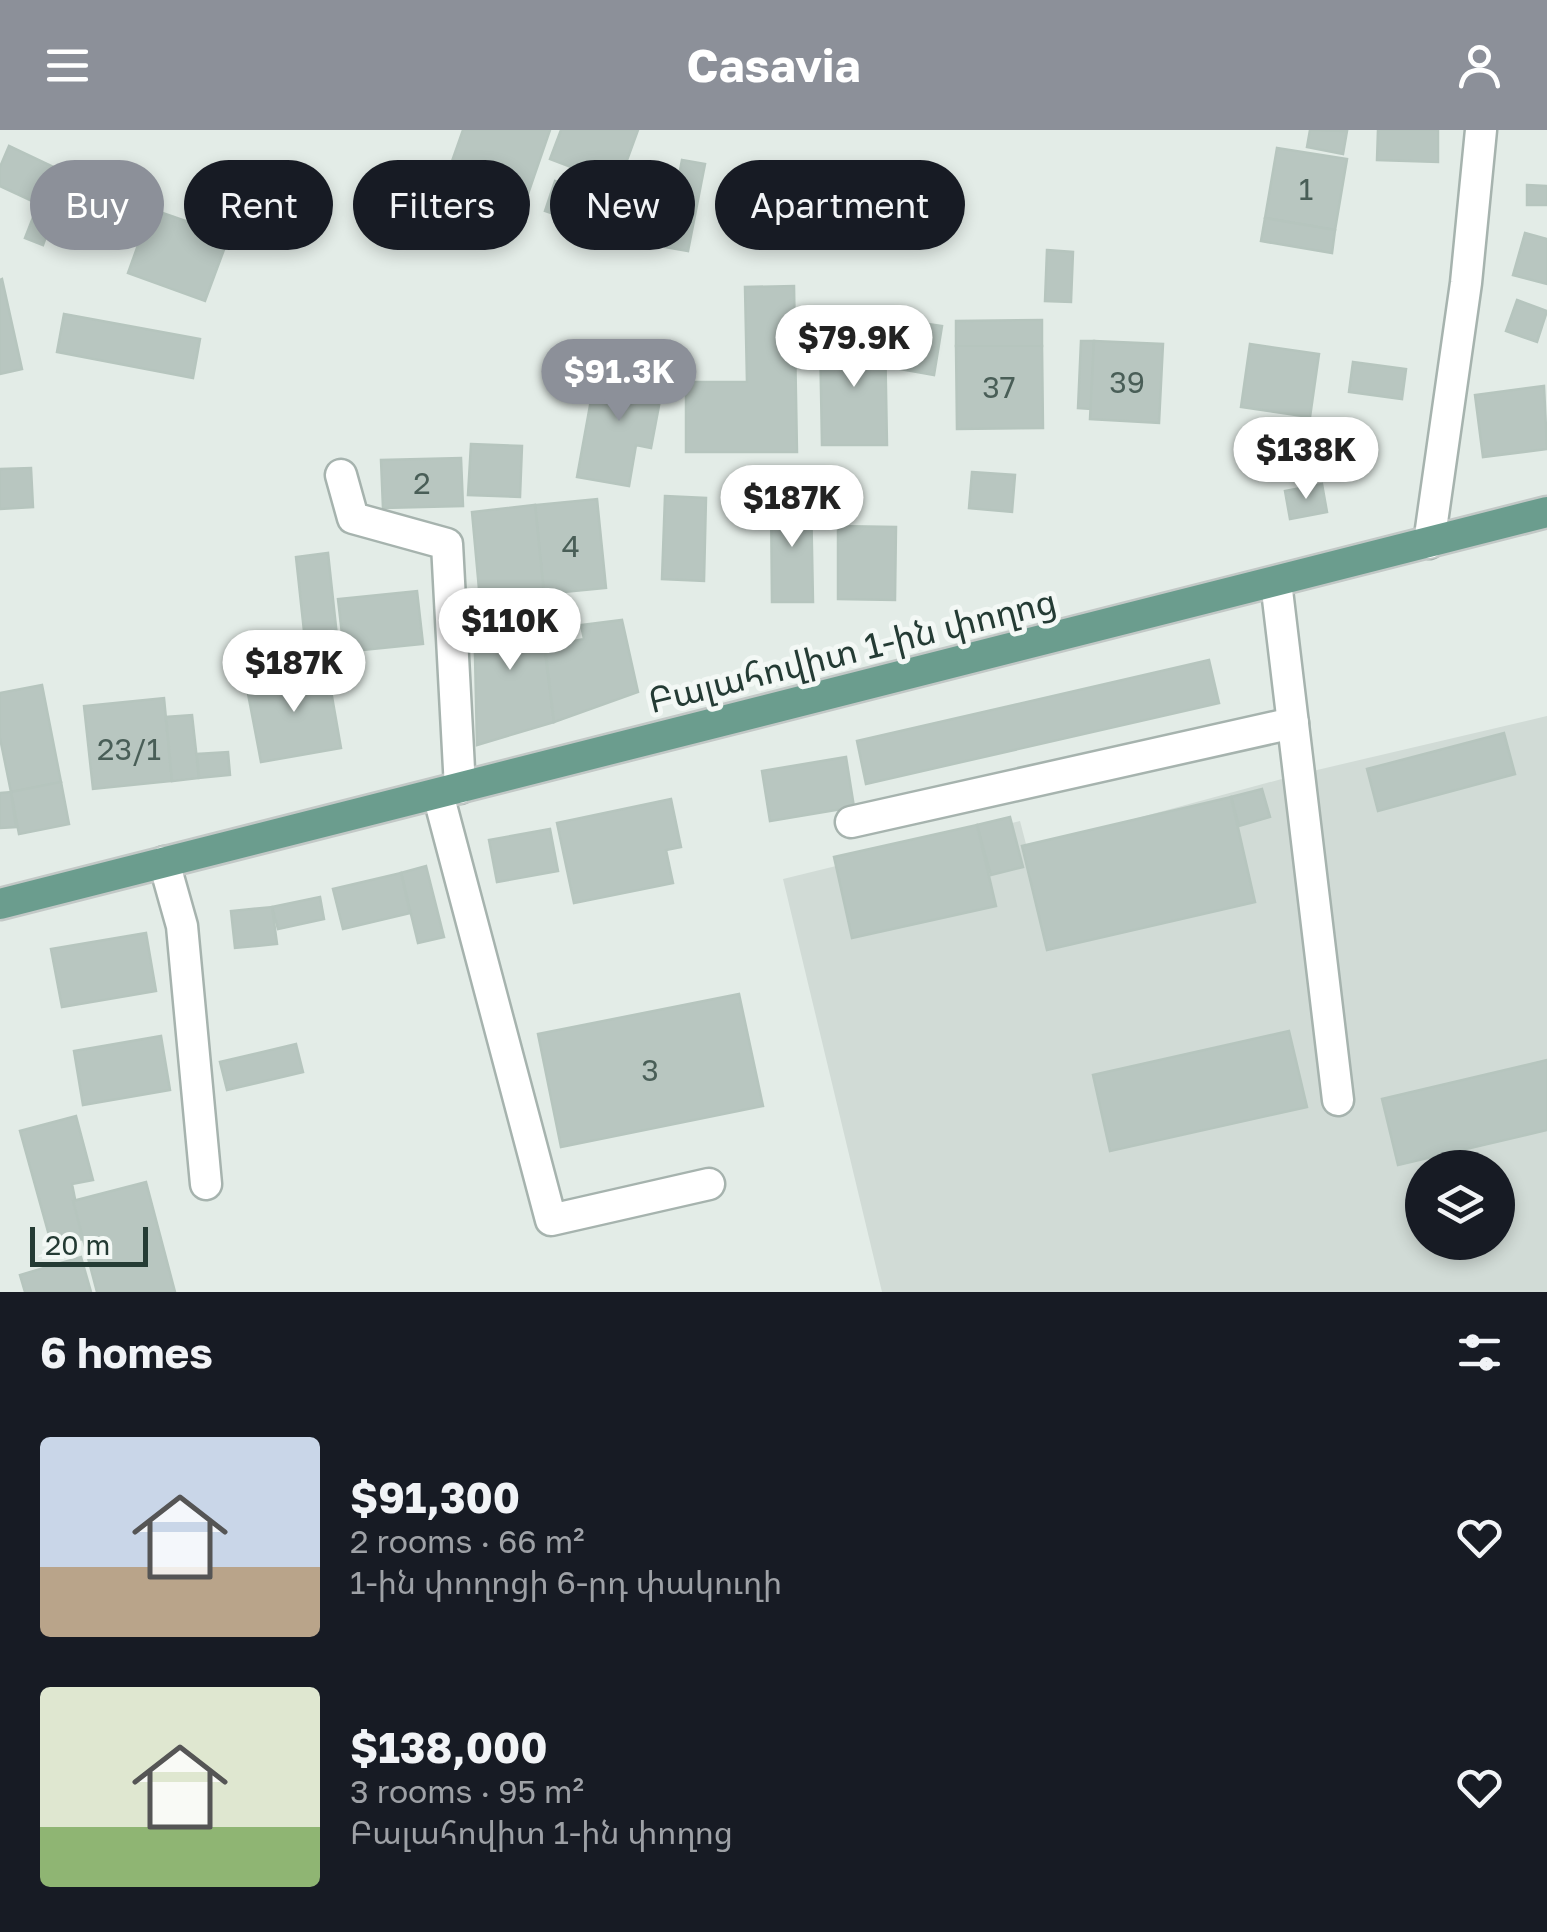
<!DOCTYPE html>
<meta charset="utf-8">
<style>
:root{--surface:#171b24;--page:#242831;--text:#f1f3f6;--muted:#9ea1a6;--accent:#8c9099}
body{margin:0;font-family:"Golos Text","Noto Sans Armenian",sans-serif;background:var(--page);color:var(--text);height:100vh;display:flex;flex-direction:column;font-size:38px;white-space:nowrap}
*{box-sizing:border-box;margin:0}
p{font-size:32px;color:var(--muted)}
.icon{flex:none;width:55px;height:55px;fill:none;stroke:currentColor;stroke-width:2;stroke-linecap:round;stroke-linejoin:round}
.map{position:relative;height:1162px;overflow:hidden}
.panel{display:flex;flex-direction:column;background:var(--surface);flex:1}
.panel>*{flex:none}
.hud{position:absolute;left:30px;top:30px;width:1000px;height:90px;display:flex;gap:20px}
.tools{position:absolute;left:1405px;top:1020px;display:grid;gap:20px}
.tools a{display:grid;place-items:center;width:110px;height:110px;border-radius:50%;background:var(--surface);box-shadow:0 5px 15px #0003;font-size:50px}
.scale{position:absolute;left:30px;bottom:25px;width:118px;box-sizing:border-box;padding-left:10px;border:5px solid #243b34;border-top:0;font-size:28px;line-height:35px;white-space:nowrap;color:#243b34;-webkit-text-stroke:8px #f3f8f5;paint-order:stroke}
.price{position:absolute;translate:-50% -85px;padding:0 22px;border-radius:35px;background:#fff;color:#222;font-size:32px;line-height:65px;filter:drop-shadow(0 2px 5px #0008)}
.price::after{content:'';position:absolute;left:50%;top:60px;width:30px;height:22px;margin-left:-15px;background:inherit;clip-path:polygon(0 0,100% 0,50% 100%)}
.price.selected{background:var(--accent);color:#fff}
ul{padding:0;list-style:none}
li{display:flex;align-items:center;gap:30px;height:250px;padding:0 40px}
li span{display:grid;place-items:center;flex:none;width:280px;height:200px;border-radius:10px;color:#555}
li>.icon{margin-inline-start:auto}
span .icon{width:120px;height:120px;fill:#fffc;stroke-width:1}
li b{font-size:42px}
h2{display:flex;justify-content:space-between;align-items:center;height:120px;padding:0 40px;font-size:42px}
.chip{padding:0 35px;border-radius:45px;background:var(--surface);box-shadow:0 5px 15px #0003;font-size:35px;line-height:90px}
.chip.selected{background:var(--accent);color:#fff}
header{display:flex;justify-content:space-between;align-items:center;height:130px;padding:0 40px;background:var(--accent);color:#fff;font-size:45px;font-weight:700}
.map>svg:first-child{display:block}
.built{fill:#d1dbd6;fill-rule:evenodd}
.building{fill:#b8c6c0;stroke:#b6c5be;stroke-width:2.5}
.lines{fill:none;stroke-linecap:round;stroke-linejoin:round}
.minor-casing{stroke:#a6b3ae;stroke-width:35}
.major-casing{stroke:#c2c8c6;stroke-width:35}
.minor{stroke:#fff;stroke-width:30}
.major{stroke:#6b9d8e;stroke-width:30}
.labels{text-anchor:middle;dominant-baseline:central;stroke-width:10;stroke-linejoin:round;paint-order:stroke}
.number-label{font-size:30px;fill:#495e57}
.street-label{font-size:35px;fill:#243b34;stroke:#f3f8f5}
</style>
<header><svg class="icon" aria-label="menu" viewBox="0 0 24 24"><path d="M4 6h16M4 12h16M4 18h16"/></svg>Casavia<svg class="icon" aria-label="person" viewBox="0 0 24 24"><circle cx="12" cy="8" r="4"/><path d="M4 21q1-7 8-7t8 7"/></svg></header>
<div class="map">
<svg width="1547" height="1162" viewBox="0 0 1547 1162">
<rect width="100%" height="100%" fill="#e3ece7"/>
<path class="built" d="M1547 586V1162H882L783 749 1020 691 1027 718 1300 644ZM1422 1038H1498V1112H1422Z"/>
<g class="building">
<polygon points="463,0 550,0 528,64 450,37"/>
<polygon points="561,0 638,0 618,55 550,29"/>
<polygon points="1310,0 1347,1 1343,24 1307,17"/>
<polygon points="1378,0 1438,0 1438,32 1377,30"/>
<polygon points="9,16 60,40 43,76 0,56 0,37"/>
<polygon points="1277,18 1347,29 1335,100 1265,88"/>
<polygon points="682,30 705,34 688,121 665,117"/>
<polygon points="555,51 609,69 598,99 545,81"/>
<polygon points="1527,55 1547,56 1547,75 1527,75"/>
<polygon points="151,79 229,106 205,171 128,143"/>
<polygon points="36,80 53,87 43,115 25,108"/>
<polygon points="1265,88 1335,100 1332,123 1261,111"/>
<polygon points="1525,103 1547,109 1547,154 1513,145"/>
<polygon points="1047,120 1073,122 1071,172 1045,171"/>
<polygon points="2,149 22,239 0,244 0,150"/>
<polygon points="794,156 797,322 686,322 686,252 747,252 745,157"/>
<polygon points="1517,170 1547,181 1537,212 1506,201"/>
<polygon points="64,184 200,209 193,248 57,222"/>
<polygon points="1042,190 1042,216 956,216 956,191"/>
<polygon points="908,191 942,196 934,245 900,239"/>
<polygon points="885,204 887,315 822,315 820,205"/>
<polygon points="1081,211 1094,211 1091,279 1078,278"/>
<polygon points="1094,211 1163,214 1159,293 1090,289"/>
<polygon points="1250,214 1319,224 1310,287 1241,277"/>
<polygon points="956,216 1042,216 1043,298 957,299"/>
<polygon points="1353,232 1406,239 1402,269 1349,262"/>
<polygon points="597,237 664,249 651,318 636,315 629,356 577,347"/>
<polygon points="1544,256 1547,319 1483,327 1475,265"/>
<polygon points="471,314 522,316 520,367 468,365"/>
<polygon points="461,328 463,376 383,378 381,330"/>
<polygon points="31,338 33,377 0,379 0,339"/>
<polygon points="972,342 1015,345 1012,382 969,378"/>
<polygon points="1322,354 1327,382 1290,389 1285,361"/>
<polygon points="665,366 706,368 704,451 662,449"/>
<polygon points="771,368 811,368 813,472 772,472"/>
<polygon points="597,369 606,458 544,464 535,375"/>
<polygon points="535,375 544,464 480,470 472,382"/>
<polygon points="838,396 896,397 895,470 838,469"/>
<polygon points="328,423 340,534 308,538 296,427"/>
<polygon points="417,461 423,514 344,522 338,469"/>
<polygon points="539,475 554,592 477,615 474,481"/>
<polygon points="622,490 638,562 554,592 545,517 584,509 581,495"/>
<polygon points="1209,530 1219,573 866,654 857,611"/>
<polygon points="327,538 341,618 261,632 246,553"/>
<polygon points="42,555 61,652 11,662 0,608 0,563"/>
<polygon points="164,568 172,651 93,659 84,576"/>
<polygon points="192,585 199,648 172,651 166,587"/>
<polygon points="1504,603 1515,644 1378,681 1367,639"/>
<polygon points="228,622 230,645 199,648 197,624"/>
<polygon points="846,627 854,677 770,691 762,641"/>
<polygon points="61,652 69,694 19,704 11,662"/>
<polygon points="1262,659 1270,687 1239,696 1231,667"/>
<polygon points="11,662 16,697 0,698 0,663"/>
<polygon points="1231,667 1255,772 1047,820 1022,716"/>
<polygon points="671,669 681,717 666,720 673,753 574,773 557,693"/>
<polygon points="1010,687 1023,737 991,745 977,695"/>
<polygon points="977,695 996,776 852,808 834,727"/>
<polygon points="550,699 558,741 497,752 489,710"/>
<polygon points="426,736 444,807 418,813 401,743"/>
<polygon points="401,743 410,783 343,799 333,759"/>
<polygon points="320,767 324,789 278,799 272,777"/>
<polygon points="272,777 277,814 235,818 231,781"/>
<polygon points="146,803 156,861 62,877 51,819"/>
<polygon points="739,864 763,976 561,1017 538,904"/>
<polygon points="1289,901 1307,977 1110,1021 1093,945"/>
<polygon points="161,906 170,960 83,975 74,921"/>
<polygon points="296,914 303,942 227,960 220,932"/>
<polygon points="1547,930 1547,1000 1398,1035 1382,969"/>
<polygon points="76,986 93,1050 72,1054 83,1109 52,1116 20,1001"/>
<polygon points="146,1052 175,1162 97,1162 73,1071"/>
<polygon points="81,1127 91,1162 25,1162 20,1145"/>
</g>
<g class="lines">
<g class="minor-casing">
<g id="minor">
<polyline points="341,345 353,388 447,414 460,658"/>
<polyline points="1429,413 1466,153 1481,0"/>
<polyline points="1276,452 1338,970"/>
<polyline points="438,664 551,1090 709,1054"/>
<polyline points="851,692 1293,593"/>
<polyline points="164,732 182,796 206,1054"/>
</g>
</g>
<g class="major-casing">
<polyline id="major" points="0,774 1547,382"/>
</g>
<use href="#minor" class="minor"/>
<use href="#major" class="major"/>
</g>
<g class="labels">
<g class="number-label">
<text x="1306" y="59">1</text>
<text x="1127" y="252">39</text>
<text x="999" y="257">37</text>
<text x="422" y="353">2</text>
<text x="571" y="416">4</text>
<text x="129" y="619">23/1</text>
<text x="650" y="940">3</text>
</g>
<g class="street-label">
<text transform="translate(852 520) rotate(-14)">Բալահովիտ 1-ին փողոց</text>
</g>
</g>
</svg>
<div class="tools">
<a><svg class="icon" aria-label="layers" viewBox="0 0 24 24"><path d="M12 4l9 5-9 5-9-5zM3 14l9 5 9-5"/></svg></a>
</div>
<div class="scale">20 m</div>
<b class="price" style="left:854px;top:260px">$79.9K</b>
<b class="price selected" style="left:619px;top:294px">$91.3K</b>
<b class="price" style="left:1306px;top:372px">$138K</b>
<b class="price" style="left:792px;top:420px">$187K</b>
<b class="price" style="left:510px;top:543px">$110K</b>
<b class="price" style="left:294px;top:585px">$187K</b>
<div class="hud">
<a class="chip selected">Buy</a>
<a class="chip">Rent</a>
<a class="chip">Filters</a>
<a class="chip">New</a>
<a class="chip">Apartment</a>
</div>
</div>
<section class="panel">
<h2>6 homes<svg class="icon" aria-label="filters" viewBox="0 0 24 24"><path d="M4 7h16M4 17h16"/><circle cx="9" cy="7" r="2"/><circle cx="15" cy="17" r="2"/></svg></h2>
<ul>
<li><span style="background:linear-gradient(#c9d6e8 65%,#b9a48a 0)"><svg class="icon" aria-label="home" viewBox="0 0 24 24"><path d="M3 11l9-7 9 7M6 9v11h12V9"/></svg></span><div><b>$91,300</b><p>2 rooms · 66 m²</p><p>1-ին փողոցի 6-րդ փակուղի</p></div><svg class="icon" aria-label="heart" viewBox="0 0 24 24"><path d="M12 20l-8-8c-3-5 5-10 8-4 3-6 11-1 8 4z"/></svg></li>
<li><span style="background:linear-gradient(#dfe7d0 70%,#8fb573 0)"><svg class="icon" aria-label="home" viewBox="0 0 24 24"><path d="M3 11l9-7 9 7M6 9v11h12V9"/></svg></span><div><b>$138,000</b><p>3 rooms · 95 m²</p><p>Բալահովիտ 1-ին փողոց</p></div><svg class="icon" aria-label="heart" viewBox="0 0 24 24"><path d="M12 20l-8-8c-3-5 5-10 8-4 3-6 11-1 8 4z"/></svg></li>
</ul>
</section>
